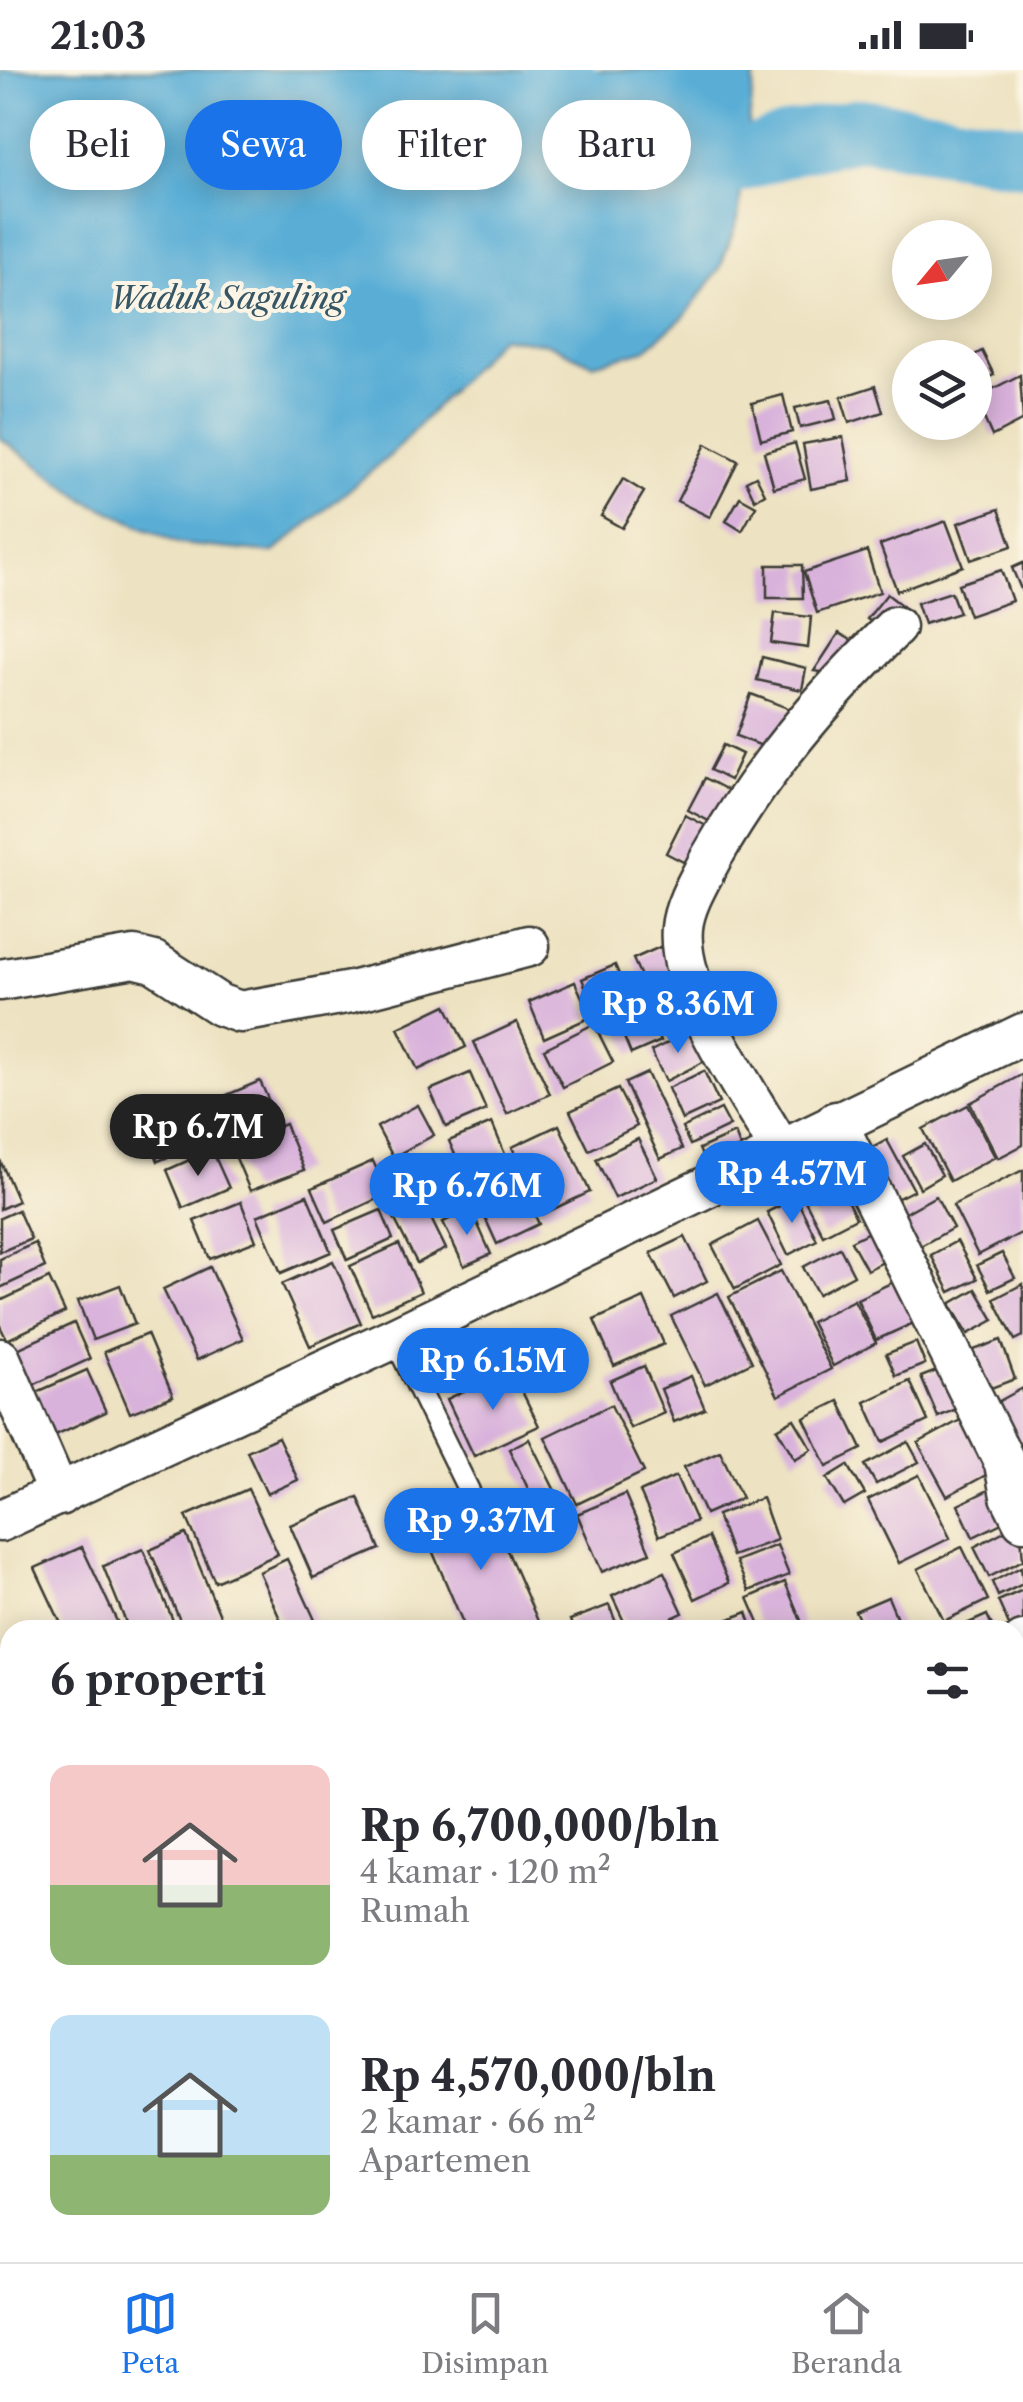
<!DOCTYPE html>
<html lang="id">
<meta charset="utf-8">
<style>
:root{--surface:#fff;--page:#f2f2f3;--text:#2b2b33;--muted:#7c7c81;--line:#e1e1e2;--accent:#1a73e8}
body{margin:0;font-family:"Libre Caslon Text",serif;background:var(--page);color:var(--text);height:100vh;display:flex;flex-direction:column;font-size:38px;white-space:nowrap}
*{box-sizing:border-box;margin:0}
p{font-size:32px;color:var(--muted)}
.icon{flex:none;width:55px;height:55px;fill:none;stroke:currentColor;stroke-width:2;stroke-linecap:round;stroke-linejoin:round}
.map{position:relative;flex:1;overflow:hidden}
.sheet{position:absolute;left:0px;top:1550px;width:1025px;height:642px;display:flex;flex-direction:column;background:var(--surface);border-radius:30px 30px 0 0;box-shadow:0 5px 25px #0003}
.sheet>*{flex:none}
.hud{position:absolute;left:30px;top:30px;width:965px;height:90px;display:flex;gap:20px}
.needle{width:65px;rotate:241deg}
.fabs{position:absolute;left:892px;top:150px;display:grid;gap:20px}
.fabs a{display:grid;place-items:center;width:100px;height:100px;border-radius:50%;background:var(--surface);box-shadow:0 5px 25px #0003;font-size:50px}
.price{position:absolute;translate:-50% -85px;padding:0 22px;border-radius:35px;background:var(--accent);color:#fff;font-size:32px;line-height:65px;filter:drop-shadow(0 2px 5px #0008)}
.price::after{content:'';position:absolute;left:50%;top:60px;width:30px;height:22px;margin-left:-15px;background:inherit;clip-path:polygon(0 0,100% 0,50% 100%)}
.price.selected{background:#222;color:#fff}
ul{padding:0;list-style:none}
li{display:flex;align-items:center;gap:30px;height:250px;padding:0 50px}
li span{display:grid;place-items:center;flex:none;width:280px;height:200px;border-radius:20px;color:#555}
li>.icon{margin-inline-start:auto}
span .icon{width:120px;height:120px;fill:#fffc;stroke-width:1}
li b{font-size:42px}
h2{display:flex;justify-content:space-between;align-items:center;height:120px;padding:0 50px;font-size:42px}
.chip{padding:0 35px;border-radius:45px;background:var(--surface);box-shadow:0 5px 25px #0003;font-size:35px;line-height:90px}
.chip.selected{background:var(--accent);color:#fff}
.status{display:flex;justify-content:space-between;align-items:center;height:70px;padding:0 50px;background:var(--surface);direction:ltr}
.status svg{height:28px;fill:currentColor}
.menu{display:flex;justify-content:space-around;align-items:center;height:140px;border-top:2px solid var(--line);background:var(--surface);font-size:28px;color:var(--muted)}
.menu a{display:grid;justify-items:center;gap:5px}
.menu .selected{color:var(--accent)}
.map>svg:first-child{display:block}
.water{fill:#5aaed6;stroke:#3b6579;stroke-width:2.5}
.lines{fill:none;stroke-linecap:round;stroke-linejoin:round}
.river{stroke:#5aaed6;stroke-width:62}
.building{fill:#d9b2db}
.service-casing{stroke:#3b3a35;stroke-width:25}
.minor-casing{stroke:#3b3a35;stroke-width:45}
.service{stroke:#fff;stroke-width:20}
.minor{stroke:#fff;stroke-width:40}
.labels{text-anchor:middle;dominant-baseline:central;stroke-width:8;stroke-linejoin:round;paint-order:stroke}
.water-label{font-size:32px;font-style:italic;fill:#355666;stroke:#fcf5e5}
</style>
<div class="status"><b>21:03</b><svg viewBox="0 0 49 12"><path d="M0 12V9h3v3zM5 12V6h3v6zM10 12V3h3v9zM15 12V0h3v12zM26 1h20v11H26zM47 4h2v5h-2z"/></svg></div>
<div class="map">
<svg width="1023" height="2192" viewBox="0 0 1023 2192">
<rect width="100%" height="100%" fill="#fcf5e5"/>
<filter id="ink" filterUnits="userSpaceOnUse"><feTurbulence type="fractalNoise" baseFrequency=".01" numOctaves="2"/><feDisplacementMap in="SourceGraphic" scale="20" xChannelSelector="R" yChannelSelector="G"/><feConvolveMatrix kernelMatrix="1 2 1 2 8 2 1 2 1" color-interpolation-filters="sRGB"/></filter>
<filter id="wash" filterUnits="userSpaceOnUse"><feTurbulence type="fractalNoise" baseFrequency=".0048" numOctaves="4" result="noise"/><feDisplacementMap in="SourceGraphic" scale="40" xChannelSelector="R" yChannelSelector="G"/><feGaussianBlur stdDeviation="2.25" result="paint"/><feColorMatrix in="noise" values="0 0 0 0 0 0 0 0 0 0 0 0 0 0 0 0 0 1.4 0 .05"/><feComposite in="paint" operator="in"/></filter>
<g filter="url(#wash)">
<rect width="100%" height="100%" fill="#ede2c1"/>
<polygon class="water" points="0,0 755,0 738,149 719,200 684,247 644,280 593,294 549,274 500,267 393,383 273,483 179,474 85,430 0,368"/>
<g class="lines">
<polyline class="river" points="554,0 653,103 694,107 797,72 861,59 1023,85"/>
</g>
<g id="blocks">
<g class="building">
<polygon points="982,281 994,305 975,314 975,288 969,288"/>
<polygon points="1020,305 1023,350 992,366 975,328"/>
<polygon points="875,316 883,342 849,353 841,327"/>
<polygon points="783,325 792,362 761,370 752,333"/>
<polygon points="831,330 836,349 800,358 795,338"/>
<polygon points="843,367 851,411 811,419 803,374"/>
<polygon points="795,373 805,409 774,418 764,382"/>
<polygon points="706,374 738,391 710,447 677,431"/>
<polygon points="756,406 765,424 755,430 746,411"/>
<polygon points="623,409 644,422 622,458 601,446"/>
<polygon points="740,427 756,436 742,461 726,451"/>
<polygon points="999,439 1012,476 971,490 958,453"/>
<polygon points="946,451 963,496 897,521 880,475"/>
<polygon points="867,481 880,522 817,543 804,502"/>
<polygon points="1023,493 1023,524 1012,498"/>
<polygon points="767,495 802,495 803,528 767,528"/>
<polygon points="1001,500 1012,531 969,546 958,514"/>
<polygon points="951,522 959,543 924,554 917,533"/>
<polygon points="887,524 910,542 883,560 867,549"/>
<polygon points="775,543 811,547 808,578 771,573"/>
<polygon points="839,563 863,577 835,604 814,601"/>
<polygon points="762,587 806,598 802,620 757,610"/>
<polygon points="751,624 793,640 778,682 736,666"/>
<polygon points="723,675 742,684 730,710 710,700"/>
<polygon points="705,708 739,726 722,758 688,740"/>
<polygon points="685,745 716,761 697,799 666,783"/>
<polygon points="669,873 691,921 655,937 633,889"/>
<polygon points="615,895 628,926 596,940 582,909"/>
<polygon points="575,912 591,947 544,968 529,932"/>
<polygon points="643,930 661,971 631,984 614,943"/>
<polygon points="446,935 466,977 418,1000 398,958"/>
<polygon points="517,952 550,1024 507,1044 474,972"/>
<polygon points="594,954 613,992 563,1017 544,979"/>
<polygon points="691,961 705,991 666,1011 651,981"/>
<polygon points="704,1001 719,1033 682,1050 668,1018"/>
<polygon points="470,1003 486,1040 446,1057 430,1020"/>
<polygon points="647,1003 682,1079 660,1089 625,1013"/>
<polygon points="1023,1004 1023,1075 998,1088 970,1033"/>
<polygon points="260,1011 277,1049 219,1075 201,1036"/>
<polygon points="618,1019 637,1056 589,1080 570,1041"/>
<polygon points="418,1035 434,1065 393,1087 377,1057"/>
<polygon points="968,1035 995,1087 950,1111 923,1059"/>
<polygon points="721,1039 730,1056 690,1075 682,1058"/>
<polygon points="188,1041 202,1073 158,1091 145,1059"/>
<polygon points="492,1053 510,1096 468,1114 449,1071"/>
<polygon points="285,1054 304,1100 250,1121 231,1076"/>
<polygon points="559,1055 590,1122 543,1144 512,1077"/>
<polygon points="735,1063 741,1079 706,1095 699,1079"/>
<polygon points="638,1069 657,1108 615,1128 596,1089"/>
<polygon points="887,1070 914,1120 890,1132 863,1083"/>
<polygon points="925,1074 942,1105 920,1118 903,1086"/>
<polygon points="212,1080 229,1118 183,1138 167,1100"/>
<polygon points="407,1087 420,1114 396,1126 383,1099"/>
<polygon points="0,1090 18,1131 0,1139"/>
<polygon points="373,1091 388,1124 327,1152 312,1118"/>
<polygon points="455,1096 470,1136 441,1146 426,1107"/>
<polygon points="1023,1100 1023,1162 978,1185 953,1135"/>
<polygon points="514,1102 539,1154 497,1174 473,1121"/>
<polygon points="834,1105 856,1148 823,1165 801,1123"/>
<polygon points="307,1125 331,1182 281,1203 257,1146"/>
<polygon points="936,1126 953,1158 915,1179 898,1147"/>
<polygon points="421,1128 446,1179 417,1193 391,1142"/>
<polygon points="796,1128 817,1170 788,1185 767,1142"/>
<polygon points="241,1132 256,1171 210,1189 194,1151"/>
<polygon points="471,1139 491,1184 464,1196 443,1152"/>
<polygon points="18,1140 31,1169 0,1182 0,1148"/>
<polygon points="381,1140 393,1169 347,1190 334,1160"/>
<polygon points="758,1151 781,1195 735,1219 712,1175"/>
<polygon points="883,1155 899,1184 867,1200 851,1171"/>
<polygon points="685,1167 707,1211 674,1228 651,1183"/>
<polygon points="957,1171 977,1209 950,1222 931,1185"/>
<polygon points="35,1173 45,1197 0,1218 0,1189"/>
<polygon points="399,1174 421,1222 372,1244 350,1196"/>
<polygon points="840,1178 854,1205 818,1224 803,1197"/>
<polygon points="1002,1183 1015,1208 990,1220 977,1195"/>
<polygon points="333,1191 361,1253 310,1276 282,1214"/>
<polygon points="210,1197 243,1269 197,1290 163,1219"/>
<polygon points="781,1201 831,1299 778,1326 729,1227"/>
<polygon points="910,1204 929,1246 876,1270 857,1229"/>
<polygon points="49,1208 65,1242 7,1270 0,1256 0,1231"/>
<polygon points="1023,1214 1023,1266 1015,1270 994,1229"/>
<polygon points="120,1215 135,1254 93,1270 78,1231"/>
<polygon points="976,1219 994,1250 968,1264 950,1234"/>
<polygon points="718,1223 752,1292 705,1315 671,1246"/>
<polygon points="644,1228 664,1274 614,1296 594,1250"/>
<polygon points="854,1230 876,1273 833,1296 811,1252"/>
<polygon points="74,1253 90,1289 22,1320 6,1284"/>
<polygon points="147,1264 173,1326 130,1343 104,1282"/>
<polygon points="1001,1270 1015,1309 975,1324 960,1285"/>
<polygon points="916,1272 925,1294 896,1306 886,1284"/>
<polygon points="954,1294 970,1333 938,1347 921,1307"/>
<polygon points="644,1296 664,1343 630,1358 610,1311"/>
<polygon points="511,1299 539,1356 474,1386 447,1329"/>
<polygon points="87,1300 106,1342 40,1372 21,1329"/>
<polygon points="691,1306 705,1339 674,1352 661,1319"/>
<polygon points="910,1311 928,1351 883,1372 865,1332"/>
<polygon points="1023,1318 1023,1382 1009,1389 983,1340"/>
<polygon points="839,1331 862,1379 827,1396 804,1348"/>
<polygon points="611,1335 644,1402 577,1434 545,1367"/>
<polygon points="968,1346 997,1399 947,1426 918,1373"/>
<polygon points="794,1349 812,1379 795,1389 777,1359"/>
<polygon points="278,1367 298,1410 267,1424 247,1381"/>
<polygon points="529,1369 558,1427 537,1437 509,1379"/>
<polygon points="908,1372 919,1392 876,1414 865,1395"/>
<polygon points="720,1381 742,1428 705,1444 684,1397"/>
<polygon points="848,1395 865,1424 844,1436 827,1408"/>
<polygon points="919,1405 950,1468 899,1493 868,1430"/>
<polygon points="676,1406 696,1451 659,1466 640,1422"/>
<polygon points="1001,1414 1016,1446 973,1467 958,1435"/>
<polygon points="248,1419 278,1484 215,1512 186,1446"/>
<polygon points="625,1424 650,1483 602,1502 577,1444"/>
<polygon points="358,1427 380,1479 313,1508 290,1455"/>
<polygon points="762,1428 777,1470 732,1486 717,1445"/>
<polygon points="486,1432 541,1558 536,1560 466,1560 423,1459"/>
<polygon points="1020,1453 1023,1490 989,1507 974,1477"/>
<polygon points="186,1464 226,1560 184,1560 150,1480"/>
<polygon points="708,1467 729,1513 695,1529 674,1483"/>
<polygon points="777,1475 789,1505 749,1521 736,1491"/>
<polygon points="82,1477 121,1560 64,1560 35,1498"/>
<polygon points="962,1477 988,1530 944,1551 918,1499"/>
<polygon points="143,1479 177,1560 129,1560 103,1496"/>
<polygon points="287,1489 315,1550 291,1560 285,1560 259,1502"/>
<polygon points="1021,1497 1023,1514 998,1526 992,1512"/>
<polygon points="664,1502 683,1543 646,1560 628,1560 612,1526"/>
<polygon points="785,1512 805,1560 762,1560 748,1528"/>
<polygon points="1023,1520 1023,1560 1011,1560 998,1531"/>
<polygon points="888,1527 902,1560 864,1560 855,1541"/>
<polygon points="609,1535 619,1560 574,1560 570,1550"/>
<polygon points="747,1542 753,1560 703,1560"/>
<polygon points="987,1545 994,1560 953,1560"/>
<polygon points="690,1552 693,1560 670,1560"/>
<polygon points="1015,1607 1023,1627 1023,1676 1015,1680"/>
<polygon points="1023,1707 1023,1770 1015,1773 1015,1711"/>
<polygon points="10,1799 10,1849 0,1854 0,1803"/>
<polygon points="10,1866 10,1904 0,1909 0,1871"/>
<polygon points="10,1972 10,2043 0,2022 0,1977"/>
<polygon points="137,2182 160,2182 164,2190 141,2192"/>
<polygon points="241,2182 281,2182 286,2192 246,2192"/>
<polygon points="290,2182 328,2182 331,2188 295,2192"/>
</g>
</g>
</g>
<g filter="url(#ink)">
<use href="#blocks" fill-opacity="0" stroke="#3b3a35" stroke-width="2.5"/>
<g class="lines">
<g class="service-casing">
<polyline id="service" points="394,1268 469,1421"/>
</g>
<g class="minor-casing">
<g id="minor">
<polyline points="0,910 134,887 154,892 220,935 240,942 351,922 529,876"/>
<polyline points="836,1052 1005,1393 1011,1426 1023,1450"/>
<path d="M780 1079C748 1022 676 923 682 858 684 835 700 809 711 788 761 700 823 627 895 557"/>
<polyline points="0,1289 59,1425"/>
<polyline points="0,1451 394,1268 1023,964"/>
<polyline points="1023,1572 1019,1575 1023,1588"/>
<polyline points="0,1707 10,1725"/>
</g>
</g>
<use href="#service" class="service"/>
<use href="#minor" class="minor"/>
</g>
</g>
<g class="labels">
<g class="water-label">
<text x="227" y="227">Waduk Saguling</text>
</g>
</g>
</svg>
<div class="fabs">
<a><svg class="needle" viewBox="-14 -14 28 28"><path d="M0-13l5 13h-10z" fill="#e53935"/><path d="M0 13l5-13h-10z" fill="#7c7c81"/></svg></a>
<a><svg class="icon" aria-label="layers" viewBox="0 0 24 24"><path d="M12 4l9 5-9 5-9-5zM3 14l9 5 9-5"/></svg></a>
</div>
<b class="price" style="left:678px;top:986px">Rp 8.36M</b>
<b class="price selected" style="left:198px;top:1109px">Rp 6.7M</b>
<b class="price" style="left:792px;top:1156px">Rp 4.57M</b>
<b class="price" style="left:467px;top:1168px">Rp 6.76M</b>
<b class="price" style="left:493px;top:1343px">Rp 6.15M</b>
<b class="price" style="left:481px;top:1503px">Rp 9.37M</b>
<div class="hud">
<a class="chip">Beli</a>
<a class="chip selected">Sewa</a>
<a class="chip">Filter</a>
<a class="chip">Baru</a>
</div>
<section class="sheet">
<h2>6 properti<svg class="icon" aria-label="filters" viewBox="0 0 24 24"><path d="M4 7h16M4 17h16"/><circle cx="9" cy="7" r="2"/><circle cx="15" cy="17" r="2"/></svg></h2>
<ul>
<li><span style="background:linear-gradient(#f6c9c9 60%,#8fb573 0)"><svg class="icon" aria-label="home" viewBox="0 0 24 24"><path d="M3 11l9-7 9 7M6 9v11h12V9"/></svg></span><div><b>Rp 6,700,000/bln</b><p>4 kamar · 120 m²</p><p>Rumah</p></div></li>
<li><span style="background:linear-gradient(#bfe0f5 70%,#8fb573 0)"><svg class="icon" aria-label="home" viewBox="0 0 24 24"><path d="M3 11l9-7 9 7M6 9v11h12V9"/></svg></span><div><b>Rp 4,570,000/bln</b><p>2 kamar · 66 m²</p><p>Apartemen</p></div></li>
</ul>
</section>
</div>
<nav class="menu">
<a class="selected"><svg class="icon" aria-label="map" viewBox="0 0 24 24"><path d="M3 6l6-2 6 2 6-2v14l-6 2-6-2-6 2zM9 4v14M15 6v14"/></svg>Peta</a>
<a><svg class="icon" aria-label="saved" viewBox="0 0 24 24"><path d="M7 4h10v16l-5-4-5 4z"/></svg>Disimpan</a>
<a><svg class="icon" aria-label="home" viewBox="0 0 24 24"><path d="M3 11l9-7 9 7M6 9v11h12V9"/></svg>Beranda</a>
</nav>
